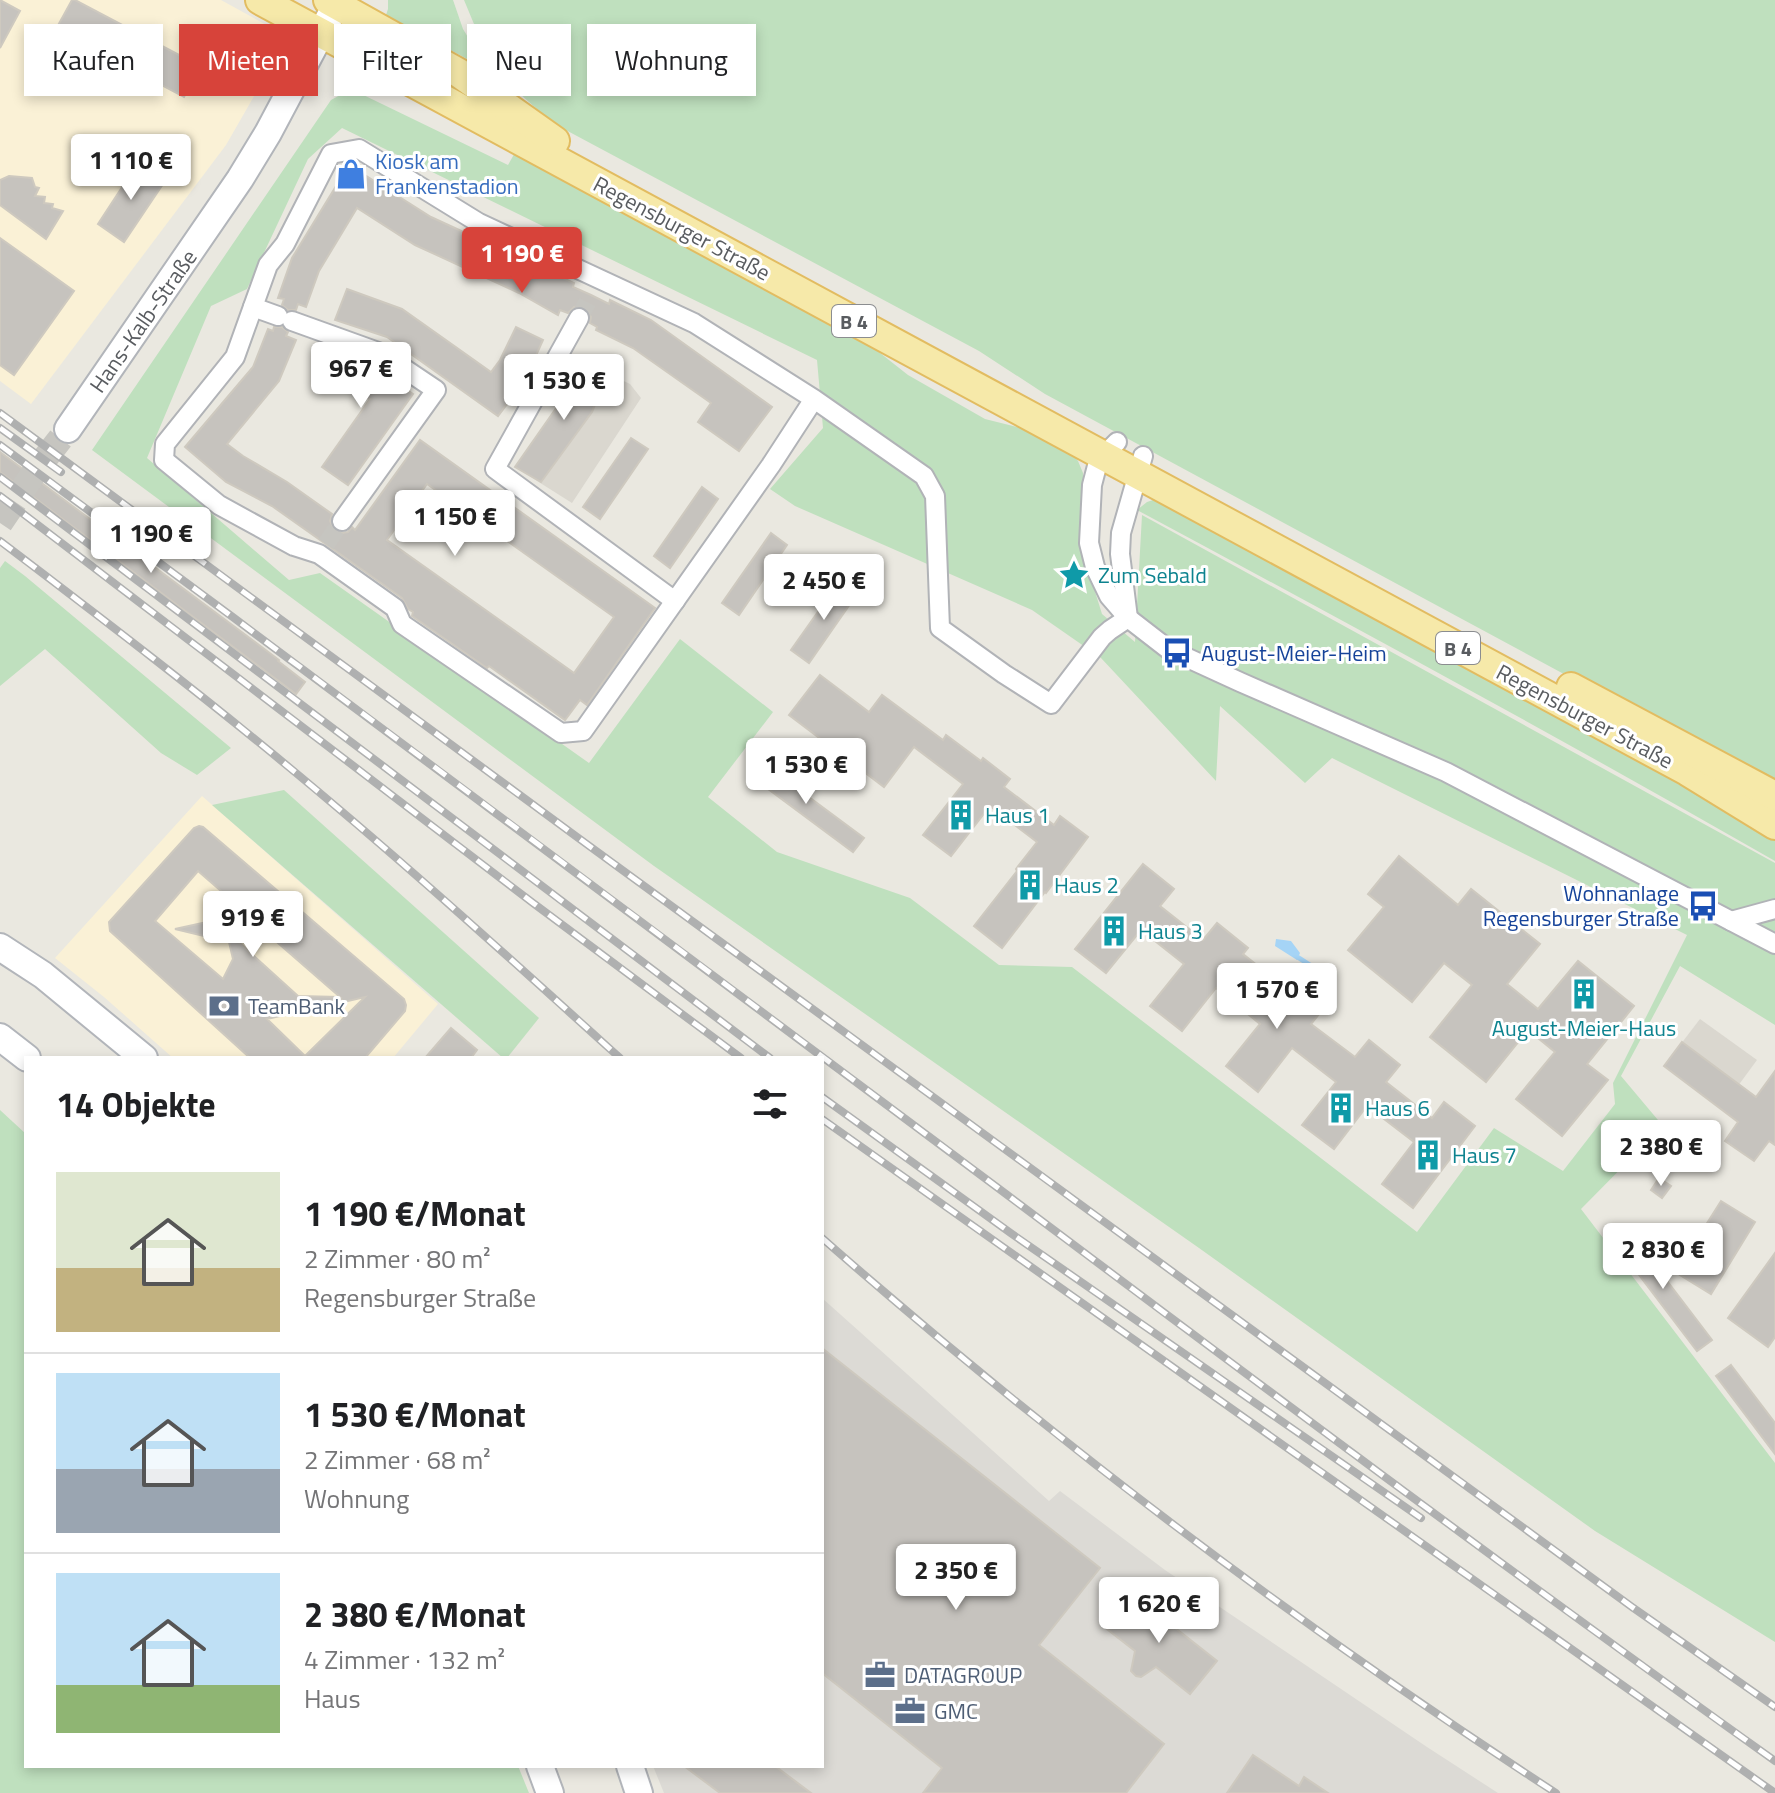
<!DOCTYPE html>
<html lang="de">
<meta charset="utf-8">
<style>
:root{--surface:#fff;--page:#f6f6f6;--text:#202124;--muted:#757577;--line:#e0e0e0;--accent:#d7433a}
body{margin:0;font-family:"Titillium Web",sans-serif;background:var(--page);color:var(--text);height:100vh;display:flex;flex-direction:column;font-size:30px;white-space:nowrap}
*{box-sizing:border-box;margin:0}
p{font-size:26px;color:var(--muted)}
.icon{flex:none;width:44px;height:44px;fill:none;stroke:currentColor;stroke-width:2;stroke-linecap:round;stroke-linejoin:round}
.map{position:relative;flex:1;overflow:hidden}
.drawer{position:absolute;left:24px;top:1056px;width:800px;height:712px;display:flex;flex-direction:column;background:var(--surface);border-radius:0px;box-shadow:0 4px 12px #0003}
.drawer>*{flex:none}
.hud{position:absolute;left:24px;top:24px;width:800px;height:72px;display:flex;gap:16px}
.price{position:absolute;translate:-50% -68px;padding:0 18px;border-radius:8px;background:#fff;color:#222;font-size:26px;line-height:52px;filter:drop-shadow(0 2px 4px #0008)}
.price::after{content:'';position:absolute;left:50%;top:48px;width:24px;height:18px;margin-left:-12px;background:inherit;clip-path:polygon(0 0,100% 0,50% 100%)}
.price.selected{background:var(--accent);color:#fff}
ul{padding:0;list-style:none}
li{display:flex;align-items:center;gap:24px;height:200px;padding:0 32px}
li+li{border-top:2px solid var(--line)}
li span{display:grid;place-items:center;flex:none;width:224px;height:160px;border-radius:0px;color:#555}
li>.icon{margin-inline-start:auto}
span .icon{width:96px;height:96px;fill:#fffc;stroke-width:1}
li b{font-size:34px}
h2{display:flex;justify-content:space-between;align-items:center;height:96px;padding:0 32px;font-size:34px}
.chip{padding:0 28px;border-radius:0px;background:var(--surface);box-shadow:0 4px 12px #0003;font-size:28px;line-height:72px}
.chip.selected{background:var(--accent);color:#fff}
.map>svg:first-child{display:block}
.commercial{fill:#faf1d6}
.industrial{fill:#dcdad5}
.education{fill:#dad7cf}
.green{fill:#bfe0be;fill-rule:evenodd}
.water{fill:#a5d4f6}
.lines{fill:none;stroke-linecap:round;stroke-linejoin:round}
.stream{stroke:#a5d4f6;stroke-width:5}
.building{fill:#c6c3be;stroke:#cec9bf;stroke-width:2;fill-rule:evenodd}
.street-tunnel{stroke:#c6c5c0;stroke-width:18;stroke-dasharray:18 9;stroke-linecap:butt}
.secondary-tunnel{stroke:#c6c5c0;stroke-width:26;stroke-dasharray:26 13;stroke-linecap:butt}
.street-casing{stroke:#b1b3b7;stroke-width:22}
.secondary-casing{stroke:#b2b5ba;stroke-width:30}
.primary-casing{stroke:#e2bc61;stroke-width:32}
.street{stroke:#fff;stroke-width:18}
.secondary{stroke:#fff;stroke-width:26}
.primary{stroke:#f6e9a9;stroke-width:28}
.rail-casing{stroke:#afb0b0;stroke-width:8}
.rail{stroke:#fff;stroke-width:5;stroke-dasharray:15;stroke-linecap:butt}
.labels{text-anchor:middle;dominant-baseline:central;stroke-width:6;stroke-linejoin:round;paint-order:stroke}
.shield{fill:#fff;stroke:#8b8d90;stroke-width:2}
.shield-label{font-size:20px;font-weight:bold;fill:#595c60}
.shop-label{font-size:22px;fill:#366cbe;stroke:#fff;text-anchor:start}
.street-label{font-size:22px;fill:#595c60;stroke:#fff}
.culture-label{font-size:22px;fill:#0d838f;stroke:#fff;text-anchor:start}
.transit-label{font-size:22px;fill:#164399;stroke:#fff;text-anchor:start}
.service-label{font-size:22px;fill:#4e5e75;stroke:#fff;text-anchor:start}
</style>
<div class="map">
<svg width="1775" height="1793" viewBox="0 0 1775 1793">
<rect width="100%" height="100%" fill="#eae8e0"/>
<g class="commercial">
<polygon points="0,0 221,0 288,37 226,145 31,404 0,381"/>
<polygon points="202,796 438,1004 393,1058 173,1058 104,997 55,958"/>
</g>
<polygon class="industrial" points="822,1298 1049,1501 1060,1491 1165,1570 1427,1747 1498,1793 664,1793 653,1766 822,1766"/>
<g class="education">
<polygon points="582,361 630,384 641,398 572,503 515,467 559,404"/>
<polygon points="1700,1019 1757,1060 1721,1109 1664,1066"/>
</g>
<g class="green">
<polygon points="388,0 453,0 463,29 483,62 480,66 386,15 388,9"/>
<path d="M464 0H1775V788L1045 394 979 351 562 128C537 110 511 89 494 63 481 43 473 21 464 0Z"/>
<path d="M351 89 508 165 517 149 861 338 908 375 985 419 1033 431 1073 455 1078 461 1083 473V553L1102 614 1135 642 1142 515 1775 863V1025L1680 966 1621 1076 1663 1126 1581 1209 1775 1463V1642L1595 1531 1199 1248 654 866 92 450 331 100ZM342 128 817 360 823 428 770 489 795 506 1032 610 1101 658 1216 781 1220 706 1305 783 1332 758 1687 935 1613 1083 1615 1104 1563 1171 1494 1128 1417 1232 1072 967 999 965 910 898 777 852 708 797 773 712 680 639 589 763 320 573 289 580 147 458 211 306 247 289 308 159Z"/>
<path d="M1156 499 1167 502 1775 835V861C1564 740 1351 625 1137 510L1147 502Z"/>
<polygon points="5,561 25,576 231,748 197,775 161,753 45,649 0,686 0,568"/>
<polygon points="284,790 539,1018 507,1058 503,1058 212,805"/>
<polygon points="0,1110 26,1134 26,1766 518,1766 529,1793 0,1793"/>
</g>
<polygon class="water" points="1276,939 1291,941 1300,953 1297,960 1275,946"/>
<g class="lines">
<polyline class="stream" points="1299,958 1313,967"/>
</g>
<g class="building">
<polygon points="0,0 20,11 0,48"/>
<polygon points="72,0 75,0 200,66 184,97 56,29"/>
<polygon points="138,163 165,181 124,242 98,224"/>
<polygon points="349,165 431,217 574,283 573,287 591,295 609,304 610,300 651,320 772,407 739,451 698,422 711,403 633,348 596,330 597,327 590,323 591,317 585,308 580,306 574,307 568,313 560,310 558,315 519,293 415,245 357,208 319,271 306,307 298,304 296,310 288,310 282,305 284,299 278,298 292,258"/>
<polygon points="9,176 32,178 35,187 39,188 35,196 45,197 44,203 53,204 52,208 63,211 46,239 0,205 0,180"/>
<polygon points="0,238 74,291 14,375 0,365"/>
<polygon points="347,289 402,309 491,372 500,360 516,327 543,340 525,380 498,416 387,337 335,320"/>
<path d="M274 327H282L288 332 286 336 296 340 279 381 227 444 243 456 287 482 332 514 330 521 334 530 342 533 348 532 352 527 355 530 420 440 655 608 587 705 580 700 565 720 489 666 487 668 412 616 413 612 408 609 402 598 272 506 226 482 185 447 253 367 268 329 273 331ZM427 484 614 617 574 673 387 540Z"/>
<polygon points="325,349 372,366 413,394 348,485 322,467 370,399 314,379"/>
<polygon points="582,361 608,373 592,412 541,482 515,467 559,404"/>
<polygon points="631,438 648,449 600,519 583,507"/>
<polygon points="0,452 279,660 278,661 305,682 296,694 0,472"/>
<polygon points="702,487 718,499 670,568 654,556"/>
<polygon points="771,533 787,545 739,615 722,603"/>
<polygon points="839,582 857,594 809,663 791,650"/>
<polygon points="820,675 869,712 882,695 943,740 946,735 981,761 983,758 1010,779 1004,787 1054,825 1060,816 1088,837 1046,893 1045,892 1002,948 974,926 1017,871 1016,869 1037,842 990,806 951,856 923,835 963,784 914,747 884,787 789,715"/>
<polygon points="759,760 864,838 853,852 748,774"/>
<path d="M199 826 203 827 404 999 406 1005 405 1011 365 1058H250L110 931 109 922 194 828ZM198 871 236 904 207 922 175 929 229 942 233 959 223 979 155 921ZM239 909 340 997 298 996 222 927ZM365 997 305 1056 267 1019 341 1002V999L344 1002Z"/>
<polygon points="1399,856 1458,905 1471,889 1540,944 1507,984 1538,1009 1578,961 1634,1006 1587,1064 1608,1080 1562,1136 1516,1099 1555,1052 1528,1030 1486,1082 1430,1037 1472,985 1444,963 1412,1002 1348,950 1384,907 1368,894"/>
<polygon points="1143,864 1174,889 1160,906 1203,940 1217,923 1248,948 1243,954 1287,989 1292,983 1324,1008 1311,1024 1355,1057 1369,1040 1400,1065 1386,1082 1432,1118 1444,1102 1475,1126 1413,1208 1382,1184 1414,1142 1367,1106 1334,1149 1302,1125 1336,1082 1292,1048 1258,1092 1226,1066 1260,1024 1216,988 1182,1031 1150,1006 1184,964 1141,930 1106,973 1075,949"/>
<polygon points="451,1028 477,1050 471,1058 425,1058"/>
<polygon points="1682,1042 1756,1097 1775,1071 1775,1145 1769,1141 1754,1161 1725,1141 1738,1122 1664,1066"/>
<polygon points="1659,1178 1671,1186 1662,1198 1651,1190"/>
<polygon points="1721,1201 1755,1222 1711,1294 1649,1256 1668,1239 1685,1258"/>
<polygon points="1629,1231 1712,1340 1697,1351 1614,1242"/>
<polygon points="1775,1253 1775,1337 1768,1347 1728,1318"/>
<polygon points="822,1348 1100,1568 1039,1645 1164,1744 1126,1793 923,1793 942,1768 822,1673"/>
<polygon points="1731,1365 1775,1423 1775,1454 1716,1376"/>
<polygon points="1131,1593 1217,1661 1190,1694 1156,1667 1141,1677 1136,1676 1131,1671 1135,1651 1103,1626"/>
<polygon points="1253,1755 1299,1786 1304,1777 1328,1793 1227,1793"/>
<polygon points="684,1766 775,1766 811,1793 720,1793"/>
</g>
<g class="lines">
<g class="street-tunnel">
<polyline points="579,318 591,295"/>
<polyline points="326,544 342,521"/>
</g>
<polyline class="secondary-tunnel" points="0,523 36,470 68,429"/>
<g class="street-casing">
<g id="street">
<polyline points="253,307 278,316"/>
<polyline points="579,318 495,469 675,601"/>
<polyline points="292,321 381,353 436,390 342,521"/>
<polyline points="814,399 694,323 479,223 359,149 331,154 285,244 268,265 235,357 165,444 164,460 219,505 294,546 319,554 395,608 402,624 561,733 583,731 771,465 814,399 924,476 935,496 940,628 1004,674 1051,704 1102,637 1110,630 1128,618"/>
<polyline points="1117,442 1103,456 1097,466 1092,485 1089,543 1095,567 1109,596 1128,618 1168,649 1240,682 1446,772 1775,944"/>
<polyline points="1128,618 1120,554 1121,533 1143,456"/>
<polyline points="1731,921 1775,909"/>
</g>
</g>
<g class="secondary-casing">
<g id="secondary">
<polyline points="68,429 240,179 268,133 336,5"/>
<polyline points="0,947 43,975 144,1058"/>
<polyline points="0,1037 27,1058"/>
<polyline points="540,1766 550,1793"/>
<polyline points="630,1766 639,1793"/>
</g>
</g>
<g class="primary-casing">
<g id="primary">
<polyline points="260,0 1687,771 1775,825"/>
<polyline points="328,0 459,73 555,141"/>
<polyline points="1571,687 1775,796"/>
</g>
</g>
<use href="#street" class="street"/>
<use href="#secondary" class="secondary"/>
<use href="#primary" class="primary"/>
<g class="rail-casing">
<g id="rail">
<polyline points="0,413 577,837 1632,1607 1775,1707"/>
<polyline points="0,428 61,472"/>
<path d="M0 445C334 691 666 940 998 1188 1255 1381 1513 1574 1775 1761"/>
<polyline points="0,477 770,1058"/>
<polyline points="0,496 533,903 741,1058"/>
<path d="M0 541C100 617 200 693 296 773 407 865 514 962 620 1058"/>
<polyline points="822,1097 1012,1234 1421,1518"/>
<polyline points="822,1119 1775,1793"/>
<path d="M822 1238C1052 1440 1299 1626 1556 1793"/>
</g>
</g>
<use href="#rail" class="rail"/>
</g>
<defs>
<g id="shop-bare" transform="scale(2.4)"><path d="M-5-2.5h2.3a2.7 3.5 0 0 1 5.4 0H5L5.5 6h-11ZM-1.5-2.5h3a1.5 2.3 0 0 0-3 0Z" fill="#3f7fe0" stroke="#fff" stroke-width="2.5" paint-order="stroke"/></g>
<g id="sight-bare" transform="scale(2.4)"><path d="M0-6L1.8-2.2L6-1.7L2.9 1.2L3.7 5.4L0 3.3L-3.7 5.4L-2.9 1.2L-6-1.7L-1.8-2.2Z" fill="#0f9aa8" stroke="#fff" stroke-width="2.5" paint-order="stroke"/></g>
<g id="bus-bare" transform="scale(2.4)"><path d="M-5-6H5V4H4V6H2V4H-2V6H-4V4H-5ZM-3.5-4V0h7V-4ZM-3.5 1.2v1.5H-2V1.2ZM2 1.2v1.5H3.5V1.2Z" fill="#1a4fb4" stroke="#fff" stroke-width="2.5" paint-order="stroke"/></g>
<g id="building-bare" transform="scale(2.4)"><path d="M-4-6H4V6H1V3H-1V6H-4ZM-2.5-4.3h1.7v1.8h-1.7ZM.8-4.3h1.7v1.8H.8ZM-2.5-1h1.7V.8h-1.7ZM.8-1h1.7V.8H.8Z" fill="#0f9aa8" stroke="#fff" stroke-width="2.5" paint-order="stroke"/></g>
<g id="bank-bare" transform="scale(2.4)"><path d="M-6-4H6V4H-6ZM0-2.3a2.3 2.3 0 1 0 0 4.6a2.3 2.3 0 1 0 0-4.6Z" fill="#5c6f8a" stroke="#fff" stroke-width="2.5" paint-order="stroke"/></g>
<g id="office-bare" transform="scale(2.4)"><path d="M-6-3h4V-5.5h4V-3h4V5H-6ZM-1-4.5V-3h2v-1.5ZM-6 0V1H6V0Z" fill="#5c6f8a" stroke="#fff" stroke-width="2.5" paint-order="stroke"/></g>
</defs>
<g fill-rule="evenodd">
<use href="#shop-bare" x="351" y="174"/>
<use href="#sight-bare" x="1074" y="575"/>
<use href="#bus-bare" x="1177" y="653"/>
<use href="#building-bare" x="961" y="815"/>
<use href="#building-bare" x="1030" y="885"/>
<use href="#bus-bare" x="1703" y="906"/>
<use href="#building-bare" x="1114" y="931"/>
<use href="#building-bare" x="1584" y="994"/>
<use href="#bank-bare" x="224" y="1006"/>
<use href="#building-bare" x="1341" y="1108"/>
<use href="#building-bare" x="1428" y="1155"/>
<use href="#office-bare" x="880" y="1675"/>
<use href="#office-bare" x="910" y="1711"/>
</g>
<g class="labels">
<g class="shield">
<rect x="832" y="305" width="44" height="32" rx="6"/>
<rect x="1436" y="632" width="44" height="32" rx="6"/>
</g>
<g class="shield-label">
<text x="854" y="321">B 4</text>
<text x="1458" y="648">B 4</text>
</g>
<g class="shop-label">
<text x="375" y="161">Kiosk am<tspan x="375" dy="25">Frankenstadion</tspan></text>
</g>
<g class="street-label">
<text transform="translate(682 228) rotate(28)">Regensburger Straße</text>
<text transform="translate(143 321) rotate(-55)">Hans-Kalb-Straße</text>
<text transform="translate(1585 716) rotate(28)">Regensburger Straße</text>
</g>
<g class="culture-label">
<text x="1098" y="575">Zum Sebald</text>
<text x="985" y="815">Haus 1</text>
<text x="1054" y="885">Haus 2</text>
<text x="1138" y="931">Haus 3</text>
<text x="1584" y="1028" text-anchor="middle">August-Meier-Haus</text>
<text x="1365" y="1108">Haus 6</text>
<text x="1452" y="1155">Haus 7</text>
</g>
<g class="transit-label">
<text x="1201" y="653">August-Meier-Heim</text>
<text x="1679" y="893" text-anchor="end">Wohnanlage<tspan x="1679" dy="25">Regensburger Straße</tspan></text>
</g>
<g class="service-label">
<text x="248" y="1006">TeamBank</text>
<text x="904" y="1675">DATAGROUP</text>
<text x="934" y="1711">GMC</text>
</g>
</g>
</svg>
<b class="price" style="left:131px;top:202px">1 110 €</b>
<b class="price selected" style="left:522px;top:295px">1 190 €</b>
<b class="price" style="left:361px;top:410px">967 €</b>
<b class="price" style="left:564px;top:422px">1 530 €</b>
<b class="price" style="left:455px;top:558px">1 150 €</b>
<b class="price" style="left:151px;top:575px">1 190 €</b>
<b class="price" style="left:824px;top:622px">2 450 €</b>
<b class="price" style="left:806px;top:806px">1 530 €</b>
<b class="price" style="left:253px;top:959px">919 €</b>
<b class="price" style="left:1277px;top:1031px">1 570 €</b>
<b class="price" style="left:1661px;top:1188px">2 380 €</b>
<b class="price" style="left:1663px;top:1291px">2 830 €</b>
<b class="price" style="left:956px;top:1612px">2 350 €</b>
<b class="price" style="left:1159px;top:1645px">1 620 €</b>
<div class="hud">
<a class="chip">Kaufen</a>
<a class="chip selected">Mieten</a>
<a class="chip">Filter</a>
<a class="chip">Neu</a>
<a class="chip">Wohnung</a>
</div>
<section class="drawer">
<h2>14 Objekte<svg class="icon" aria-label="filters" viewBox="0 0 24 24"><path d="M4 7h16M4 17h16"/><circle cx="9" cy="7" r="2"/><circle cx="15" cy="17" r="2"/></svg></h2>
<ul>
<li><span style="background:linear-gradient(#dfe7d0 60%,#c2b280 0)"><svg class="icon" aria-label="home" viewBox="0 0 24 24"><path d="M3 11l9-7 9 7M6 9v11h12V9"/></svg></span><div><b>1 190 €/Monat</b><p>2 Zimmer · 80 m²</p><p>Regensburger Straße</p></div></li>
<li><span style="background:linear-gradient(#bfe0f5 60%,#9aa5b1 0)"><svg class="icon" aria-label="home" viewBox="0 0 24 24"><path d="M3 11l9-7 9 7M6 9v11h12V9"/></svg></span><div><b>1 530 €/Monat</b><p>2 Zimmer · 68 m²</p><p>Wohnung</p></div></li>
<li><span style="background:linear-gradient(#bfe0f5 70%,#8fb573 0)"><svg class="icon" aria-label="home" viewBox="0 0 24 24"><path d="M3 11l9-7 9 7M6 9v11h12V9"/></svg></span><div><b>2 380 €/Monat</b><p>4 Zimmer · 132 m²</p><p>Haus</p></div></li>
</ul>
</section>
</div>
